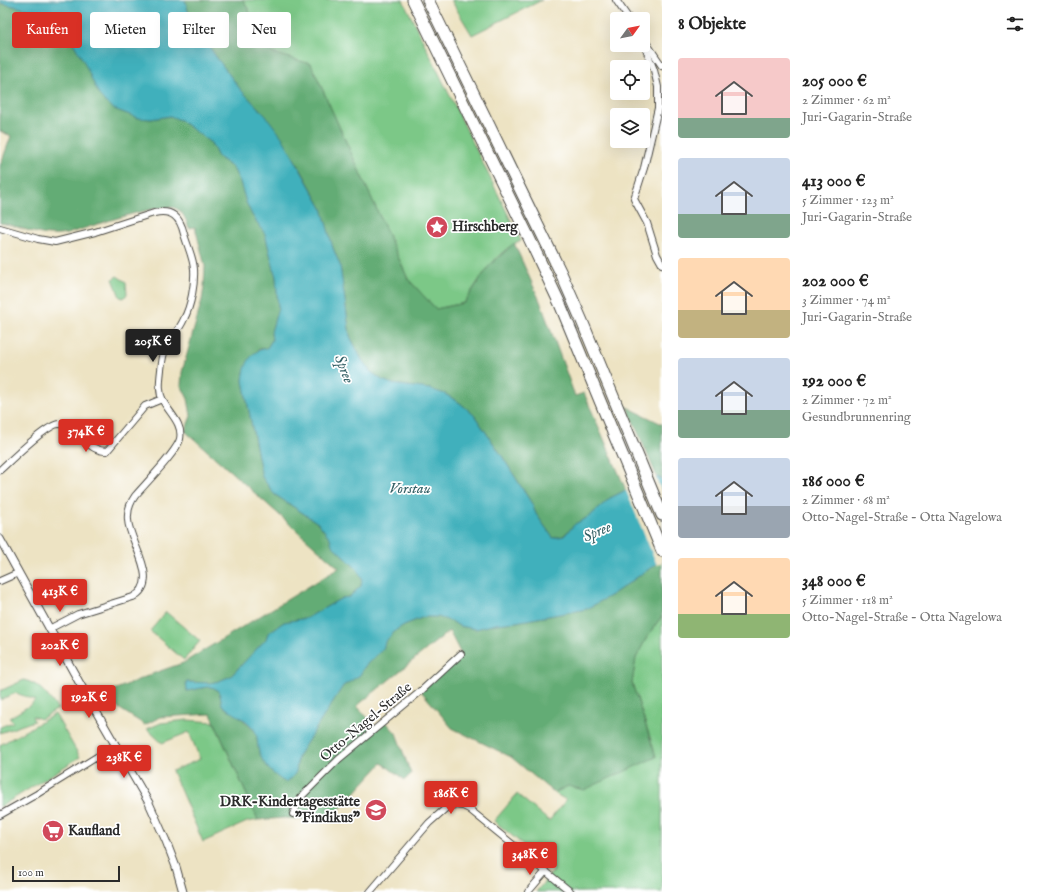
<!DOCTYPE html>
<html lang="de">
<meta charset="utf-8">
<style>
:root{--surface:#fff;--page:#f6f6f6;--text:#222;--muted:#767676;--accent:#d93025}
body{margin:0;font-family:"IM FELL English",serif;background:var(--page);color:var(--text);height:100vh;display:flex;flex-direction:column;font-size:15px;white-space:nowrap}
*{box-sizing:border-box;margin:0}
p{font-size:13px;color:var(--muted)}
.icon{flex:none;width:22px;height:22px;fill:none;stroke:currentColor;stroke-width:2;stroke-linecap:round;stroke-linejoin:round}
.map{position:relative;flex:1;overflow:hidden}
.details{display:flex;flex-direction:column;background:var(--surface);width:380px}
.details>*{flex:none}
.guide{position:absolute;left:12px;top:12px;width:380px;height:36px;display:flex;gap:8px}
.needle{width:26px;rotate:57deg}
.buttons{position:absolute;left:610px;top:12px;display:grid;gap:8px}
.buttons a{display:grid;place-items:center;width:40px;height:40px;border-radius:4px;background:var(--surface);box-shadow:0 4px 16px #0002;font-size:20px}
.scale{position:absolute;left:12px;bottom:10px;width:108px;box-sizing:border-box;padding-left:4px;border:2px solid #2b2b2b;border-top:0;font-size:11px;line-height:14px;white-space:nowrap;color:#2b2b2b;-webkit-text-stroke:3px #fff;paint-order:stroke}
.price{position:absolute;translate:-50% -34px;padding:0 9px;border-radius:4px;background:var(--accent);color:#fff;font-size:13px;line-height:26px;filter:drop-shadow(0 1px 2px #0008)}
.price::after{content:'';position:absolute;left:50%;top:24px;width:12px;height:9px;margin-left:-6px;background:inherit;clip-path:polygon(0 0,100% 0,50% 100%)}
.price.selected{background:#222;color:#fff}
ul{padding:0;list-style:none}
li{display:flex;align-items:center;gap:12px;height:100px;padding:0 16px}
li span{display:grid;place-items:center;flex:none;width:112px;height:80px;border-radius:4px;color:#555}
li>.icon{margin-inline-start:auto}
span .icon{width:48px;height:48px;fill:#fffc;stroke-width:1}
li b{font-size:17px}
h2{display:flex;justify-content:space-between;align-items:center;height:48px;padding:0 16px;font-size:17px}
.pill{padding:0 14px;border-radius:4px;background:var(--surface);box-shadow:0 4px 16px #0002;font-size:14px;line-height:36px}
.pill.selected{background:var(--accent);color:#fff}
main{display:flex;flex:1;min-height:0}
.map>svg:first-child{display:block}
.green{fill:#7bc887;stroke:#537a59}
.forest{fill:#64ac74;stroke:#486c50}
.water{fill:#40b0bc;stroke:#366e74}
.pier{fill:#ede3c3}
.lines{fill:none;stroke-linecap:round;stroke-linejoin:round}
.minor-casing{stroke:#484742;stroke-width:8}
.tertiary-casing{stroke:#484742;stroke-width:9}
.motorway-casing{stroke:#484742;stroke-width:13}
.minor{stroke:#fff;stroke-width:6}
.tertiary{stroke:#fff;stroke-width:7}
.motorway{stroke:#fff;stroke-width:11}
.labels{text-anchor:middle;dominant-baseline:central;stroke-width:3.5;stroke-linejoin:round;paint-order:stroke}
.poi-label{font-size:14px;font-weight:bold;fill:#2b2b2b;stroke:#fff;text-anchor:start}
.street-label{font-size:14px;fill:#2b2b2b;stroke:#fff}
.water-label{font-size:15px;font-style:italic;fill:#336065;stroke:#fff}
</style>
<main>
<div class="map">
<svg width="662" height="892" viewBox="0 0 662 892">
<rect width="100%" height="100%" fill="#fff"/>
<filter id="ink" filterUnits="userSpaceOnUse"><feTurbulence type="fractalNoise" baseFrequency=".025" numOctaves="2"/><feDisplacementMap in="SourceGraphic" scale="8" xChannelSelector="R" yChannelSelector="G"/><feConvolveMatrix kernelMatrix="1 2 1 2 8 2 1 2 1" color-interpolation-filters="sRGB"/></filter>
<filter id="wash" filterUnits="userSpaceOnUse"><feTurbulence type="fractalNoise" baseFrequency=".012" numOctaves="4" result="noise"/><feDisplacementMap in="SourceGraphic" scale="16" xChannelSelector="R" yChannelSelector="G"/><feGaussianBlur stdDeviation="0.9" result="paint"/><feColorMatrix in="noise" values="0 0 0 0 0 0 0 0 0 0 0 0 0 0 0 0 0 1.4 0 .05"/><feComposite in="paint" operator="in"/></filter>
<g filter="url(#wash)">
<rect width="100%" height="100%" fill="#ede3c3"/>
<g class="green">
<path d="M243 0H403L521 241C497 249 477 283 464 303L436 309 408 279 311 64 272 53Z"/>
<polygon points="451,0 542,0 472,35"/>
<polygon points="117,276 126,282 127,294 124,298 120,297 113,279"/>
<polygon points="166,612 200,641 184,660 150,631"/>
<polygon points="662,616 662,892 536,892 554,870 494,821 517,794 549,821 566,800 554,793 568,786 656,757 651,740 632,683 636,658 648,635"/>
<path d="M24 680C41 684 48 697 58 709L41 719 32 716 34 721 0 733V727L13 722 9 718 32 704 35 700 16 693 0 700V691Z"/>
<polygon points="55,714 80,757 0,807 0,745"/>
<polygon points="187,720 214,722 258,820 247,822 203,842 172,771 200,759 189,732 162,743 147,729 161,723"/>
</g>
<g class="forest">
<polygon points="185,0 243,0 272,53 311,64 408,279 436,309 464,303 489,266 514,243 540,301 575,396 584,393 626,490 610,498 590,516 575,524 563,536 553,538 536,514 532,504 502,456 474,415 460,403 445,394 430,389 393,384 382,380 370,371 362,360 350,336 340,265 333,248 322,208 299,166 266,116 240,89 217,58 190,18"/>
<path d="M0 3 45 13 72 41 114 109 138 118 151 119 171 116 180 120 211 143 218 157 233 168 240 182 246 202 252 215 265 234 276 277 278 308 271 332 272 340 267 348 259 349 244 372 243 381 262 477 274 494 318 523 330 538 332 545 357 569 362 579 361 586 349 597 342 598 307 618 284 622 268 633 266 639 231 676 219 681 210 683 187 682V691C207 688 219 679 222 705L228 710 236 713 256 732 259 753 296 772 298 756 343 686 360 675 365 666 383 649 385 642 396 630 404 625 424 617H438L453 622 459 626 476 629 496 624 516 622 587 609 613 594 662 560V616L648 635 636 658 632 683 656 757 584 790 568 786 554 793 511 757 452 728 421 691 461 654 449 631 357 706 377 728 385 721 396 733 411 774 405 780 382 763 329 821 284 818 258 820 211 714 160 717 145 725 112 704 104 694 157 672 183 663 339 568 185 431 191 416 188 399 181 385 182 372 202 300 204 287 205 266 195 227 189 228C186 220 183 211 175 208 161 202 86 228 67 234 39 239 26 227 0 223V166L11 136 0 131Z"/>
<polygon points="627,407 662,424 662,479 657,477"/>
</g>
<path class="water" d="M0 0H185L190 18 217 58 240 89 266 116 282 137 322 208 333 248 340 265 350 336 362 360 370 371 382 380 393 384 430 389 445 394 460 403 474 415 502 456 532 504 536 514 553 538 564 536 575 524 590 516 610 498 636 485 657 477 662 479V560L613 594 587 609 516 622 496 624 476 629 459 626 453 622 438 617H424L404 625 396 630 385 642 383 649 365 666 360 675 343 686 298 756 296 772 291 779 285 782C274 776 263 765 259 752 257 746 258 737 255 731 247 718 232 714 222 705 219 679 207 688 187 691L186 682 210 683 219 681 231 676 266 639 268 633 284 622 307 618 342 598 349 597 361 586 362 579 357 569 332 545 330 538 318 523 274 494 262 477 243 381C244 366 250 350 267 348L272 340 271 332 278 308 276 277 265 234 252 215 246 202 240 182 233 168 218 157 211 143 180 120 170 116 151 119 138 118 114 109 106 103 99 95 83 60 72 41 45 13 0 3Z"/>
<polygon class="pier" points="655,476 662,492 662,562 657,565 625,488 635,483"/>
</g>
<g filter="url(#ink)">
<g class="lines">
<g class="minor-casing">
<g id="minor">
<polyline points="616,0 629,19"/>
<polyline points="643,38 662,66"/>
<polyline points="646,43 645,47 654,70 658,87 658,108 644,168 634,199 647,223 657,255 662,264"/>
<path d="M0 228 38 239 55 242 95 232 154 213C172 209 180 217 184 234 187 245 193 257 194 269 195 284 191 306 184 319 179 331 168 341 164 353 162 359 159 383 160 389 160 408 184 419 180 439 177 452 145 484 135 496 130 503 127 510 128 520 129 542 162 582 133 597L78 614 49 629"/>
<path d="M0 470C10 461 47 424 59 424 69 424 78 435 85 441 92 447 97 451 107 451L145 406 162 399"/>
<polyline points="0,581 18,573"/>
<polyline points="293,814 299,799 339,759 421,691 461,654"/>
<polyline points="0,815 37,794 116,745"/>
<polyline points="370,892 429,823 446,808 453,805 463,806 469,809 571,892"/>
<polyline points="528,892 546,871"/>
</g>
</g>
<g class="tertiary-casing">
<polyline id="tertiary" points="0,539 79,682 149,803 166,841 176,867 183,892"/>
</g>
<g class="motorway-casing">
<g id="motorway">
<polyline points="413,0 529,238 560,304 662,551"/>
<polyline points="428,0 561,273 582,321 662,515"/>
</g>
</g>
<use href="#minor" class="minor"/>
<use href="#tertiary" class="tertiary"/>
<use href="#motorway" class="motorway"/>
</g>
</g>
<defs>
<g id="sight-disc" transform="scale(1.15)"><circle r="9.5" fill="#d1495b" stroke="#fff"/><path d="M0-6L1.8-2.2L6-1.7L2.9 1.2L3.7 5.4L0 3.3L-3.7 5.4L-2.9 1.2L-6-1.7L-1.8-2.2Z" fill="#fff"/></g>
<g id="school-disc" transform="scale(1.15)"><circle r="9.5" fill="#d1495b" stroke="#fff"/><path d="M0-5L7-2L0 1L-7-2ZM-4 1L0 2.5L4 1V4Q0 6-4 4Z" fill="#fff"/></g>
<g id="supermarket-disc" transform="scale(1.15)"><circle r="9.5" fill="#d1495b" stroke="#fff"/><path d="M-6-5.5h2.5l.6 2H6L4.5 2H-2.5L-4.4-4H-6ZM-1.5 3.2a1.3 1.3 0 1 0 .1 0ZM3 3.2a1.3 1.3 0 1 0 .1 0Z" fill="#fff"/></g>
</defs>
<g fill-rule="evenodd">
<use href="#sight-disc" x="437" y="227"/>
<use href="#school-disc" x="376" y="810"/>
<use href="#supermarket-disc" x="53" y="831"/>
</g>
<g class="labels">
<g class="poi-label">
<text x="452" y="227">Hirschberg</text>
<text x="360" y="802" text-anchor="end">DRK-Kindertagesstätte<tspan x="360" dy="16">"Findikus"</tspan></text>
<text x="68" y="831">Kaufland</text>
</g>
<g class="street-label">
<text transform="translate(366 722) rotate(-40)">Otto-Nagel-Straße</text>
</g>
<g class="water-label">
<text transform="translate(344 369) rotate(68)">Spree</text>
<text x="410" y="488">Vorstau</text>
<text transform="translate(597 532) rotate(-24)">Spree</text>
</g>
</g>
</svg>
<div class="buttons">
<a><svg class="needle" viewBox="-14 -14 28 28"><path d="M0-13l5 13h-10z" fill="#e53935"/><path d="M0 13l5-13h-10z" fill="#767676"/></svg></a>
<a><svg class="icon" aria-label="locate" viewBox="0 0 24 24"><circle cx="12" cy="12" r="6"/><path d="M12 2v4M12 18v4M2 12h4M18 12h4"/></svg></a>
<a><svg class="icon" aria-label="layers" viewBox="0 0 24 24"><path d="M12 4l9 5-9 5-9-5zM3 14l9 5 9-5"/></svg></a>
</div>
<div class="scale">100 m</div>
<b class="price selected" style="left:153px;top:363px">205K €</b>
<b class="price" style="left:86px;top:453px">374K €</b>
<b class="price" style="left:60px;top:613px">413K €</b>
<b class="price" style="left:60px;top:667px">202K €</b>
<b class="price" style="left:89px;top:719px">192K €</b>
<b class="price" style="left:124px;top:779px">238K €</b>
<b class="price" style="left:451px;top:815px">186K €</b>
<b class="price" style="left:530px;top:876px">348K €</b>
<div class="guide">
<a class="pill selected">Kaufen</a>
<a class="pill">Mieten</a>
<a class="pill">Filter</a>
<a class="pill">Neu</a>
</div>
</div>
<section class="details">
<h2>8 Objekte<svg class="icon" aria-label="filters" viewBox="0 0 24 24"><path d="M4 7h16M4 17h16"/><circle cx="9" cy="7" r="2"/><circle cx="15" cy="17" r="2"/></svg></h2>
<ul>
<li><span style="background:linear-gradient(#f6c9c9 75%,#7fa58c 0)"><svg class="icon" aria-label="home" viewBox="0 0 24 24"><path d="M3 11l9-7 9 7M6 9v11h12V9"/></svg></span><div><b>205 000 €</b><p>2 Zimmer · 62 m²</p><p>Juri-Gagarin-Straße</p></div></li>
<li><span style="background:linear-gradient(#c9d6e8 70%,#7fa58c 0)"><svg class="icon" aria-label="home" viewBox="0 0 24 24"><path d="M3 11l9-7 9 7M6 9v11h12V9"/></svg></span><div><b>413 000 €</b><p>5 Zimmer · 123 m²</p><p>Juri-Gagarin-Straße</p></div></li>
<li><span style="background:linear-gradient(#ffd9b3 65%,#c2b280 0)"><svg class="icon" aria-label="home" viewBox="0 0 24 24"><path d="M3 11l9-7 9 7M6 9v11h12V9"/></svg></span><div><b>202 000 €</b><p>3 Zimmer · 74 m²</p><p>Juri-Gagarin-Straße</p></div></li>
<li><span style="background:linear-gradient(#c9d6e8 65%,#7fa58c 0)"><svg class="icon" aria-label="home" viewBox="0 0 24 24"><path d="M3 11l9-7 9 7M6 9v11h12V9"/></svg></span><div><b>192 000 €</b><p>2 Zimmer · 72 m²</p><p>Gesundbrunnenring</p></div></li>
<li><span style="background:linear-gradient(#c9d6e8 60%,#9aa5b1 0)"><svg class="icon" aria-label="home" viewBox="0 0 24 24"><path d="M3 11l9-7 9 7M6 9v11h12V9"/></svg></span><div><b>186 000 €</b><p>2 Zimmer · 68 m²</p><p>Otto-Nagel-Straße - Otta Nagelowa</p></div></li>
<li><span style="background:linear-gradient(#ffd9b3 70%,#8fb573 0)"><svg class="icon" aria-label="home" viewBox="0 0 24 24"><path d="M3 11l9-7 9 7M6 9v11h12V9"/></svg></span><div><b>348 000 €</b><p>5 Zimmer · 118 m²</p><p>Otto-Nagel-Straße - Otta Nagelowa</p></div></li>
</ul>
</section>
</main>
